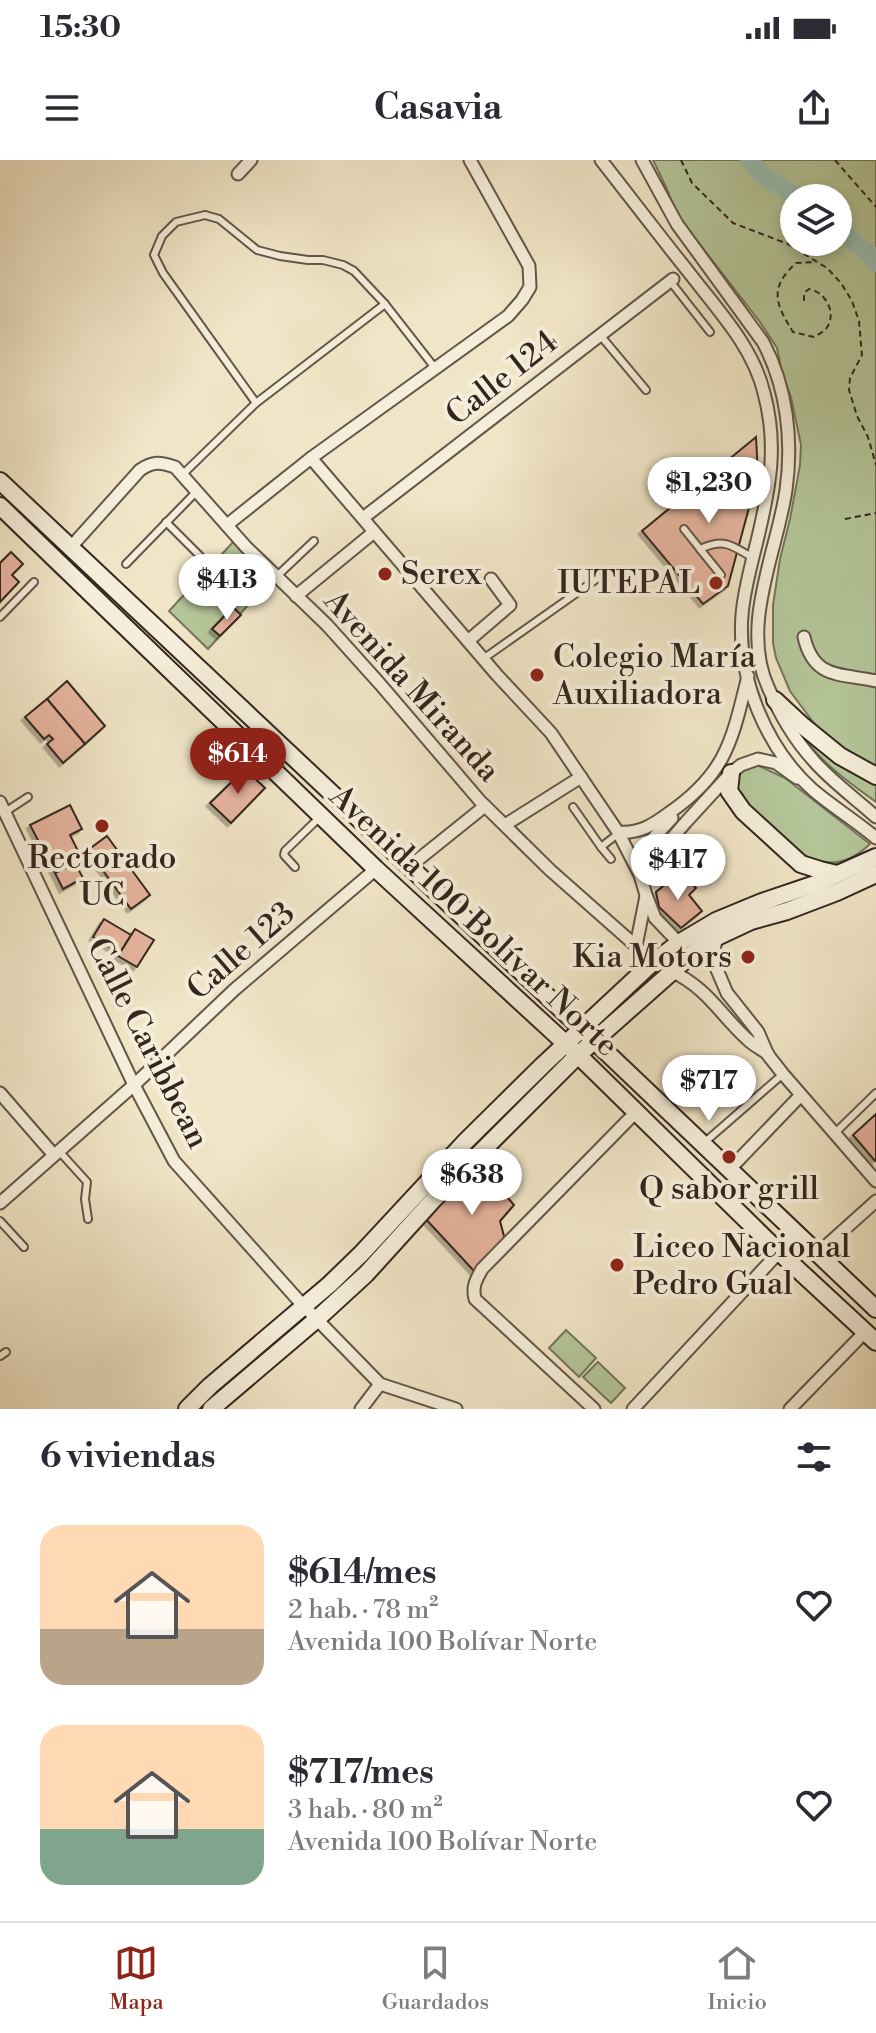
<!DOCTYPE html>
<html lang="es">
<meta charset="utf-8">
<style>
:root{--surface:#fff;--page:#f2f2f3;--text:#2b2b33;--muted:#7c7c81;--line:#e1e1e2;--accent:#8f2418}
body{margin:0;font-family:"Libre Bodoni",serif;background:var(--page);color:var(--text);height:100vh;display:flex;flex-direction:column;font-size:30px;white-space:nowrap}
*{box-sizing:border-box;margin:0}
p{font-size:26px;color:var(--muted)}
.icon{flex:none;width:44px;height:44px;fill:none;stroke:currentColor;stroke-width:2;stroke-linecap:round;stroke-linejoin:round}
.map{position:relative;height:1249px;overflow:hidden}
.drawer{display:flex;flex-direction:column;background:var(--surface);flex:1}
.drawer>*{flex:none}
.buttons{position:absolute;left:780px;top:24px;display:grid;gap:16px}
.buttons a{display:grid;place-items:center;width:72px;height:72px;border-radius:50%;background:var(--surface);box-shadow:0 4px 12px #0003;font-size:40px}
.price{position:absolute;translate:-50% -68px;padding:0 18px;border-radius:28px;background:#fff;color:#222;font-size:26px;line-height:52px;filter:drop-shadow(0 2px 4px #0008)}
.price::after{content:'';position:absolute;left:50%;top:48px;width:24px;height:18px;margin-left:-12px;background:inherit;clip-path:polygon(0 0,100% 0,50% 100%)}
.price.active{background:var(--accent);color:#fff}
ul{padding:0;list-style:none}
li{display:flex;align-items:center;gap:24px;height:200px;padding:0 40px}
li span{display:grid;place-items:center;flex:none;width:224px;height:160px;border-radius:24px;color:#555}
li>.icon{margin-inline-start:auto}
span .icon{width:96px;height:96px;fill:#fffc;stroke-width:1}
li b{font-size:34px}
h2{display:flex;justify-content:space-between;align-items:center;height:96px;padding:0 40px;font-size:34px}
.status{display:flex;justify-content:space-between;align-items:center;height:56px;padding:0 40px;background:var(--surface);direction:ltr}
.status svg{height:22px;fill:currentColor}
header{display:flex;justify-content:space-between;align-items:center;height:104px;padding:0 40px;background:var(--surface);font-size:36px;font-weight:700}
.tab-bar{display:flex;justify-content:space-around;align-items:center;height:112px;border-top:2px solid var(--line);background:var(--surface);font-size:22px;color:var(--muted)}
.tab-bar a{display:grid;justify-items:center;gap:4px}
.tab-bar .active{color:var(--accent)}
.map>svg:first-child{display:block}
.green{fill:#b4c699;stroke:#74765c;stroke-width:2;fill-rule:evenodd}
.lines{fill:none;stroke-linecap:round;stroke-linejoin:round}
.river{stroke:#9abfb3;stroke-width:18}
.building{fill:#e6b49e;stroke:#34251f;stroke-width:2;filter:url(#shadow)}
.lane-casing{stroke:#635549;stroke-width:10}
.street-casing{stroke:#635549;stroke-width:15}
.secondary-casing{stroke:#34251f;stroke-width:20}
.path{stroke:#34251f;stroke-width:2;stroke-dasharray:6 4;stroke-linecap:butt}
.lane{stroke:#f5eeda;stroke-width:6}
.street{stroke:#f5eeda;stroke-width:11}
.secondary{stroke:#f5eeda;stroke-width:16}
.poi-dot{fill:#8f2418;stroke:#f5eeda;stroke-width:3}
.labels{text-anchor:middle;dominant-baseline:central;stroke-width:8;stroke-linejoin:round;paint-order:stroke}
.street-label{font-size:32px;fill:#34251f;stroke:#f5eeda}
.poi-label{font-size:32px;fill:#34251f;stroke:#f5eeda;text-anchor:start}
</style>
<div class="status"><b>15:30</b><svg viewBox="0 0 49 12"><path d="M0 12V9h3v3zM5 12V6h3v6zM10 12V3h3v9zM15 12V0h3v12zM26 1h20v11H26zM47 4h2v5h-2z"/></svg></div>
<header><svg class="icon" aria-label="menu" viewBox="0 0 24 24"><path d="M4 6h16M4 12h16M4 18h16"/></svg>Casavia<svg class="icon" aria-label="share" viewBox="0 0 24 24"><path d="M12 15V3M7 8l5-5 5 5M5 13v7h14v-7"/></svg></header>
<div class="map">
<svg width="876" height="1249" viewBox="0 0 876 1249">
<defs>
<filter id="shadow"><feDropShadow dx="-3.5" dy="3.5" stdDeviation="0" flood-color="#0004"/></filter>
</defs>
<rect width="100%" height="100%" fill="#f0e5c6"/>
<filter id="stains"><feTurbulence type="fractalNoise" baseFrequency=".0025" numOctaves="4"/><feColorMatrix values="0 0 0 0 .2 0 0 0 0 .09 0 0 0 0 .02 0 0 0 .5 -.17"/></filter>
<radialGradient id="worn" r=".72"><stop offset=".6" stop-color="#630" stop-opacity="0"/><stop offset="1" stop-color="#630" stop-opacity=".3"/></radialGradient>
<g class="green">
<path d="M653 0H876V609L858 600 819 570 790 531 776 498 773 483V445L780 399 790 359 800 305 801 285 791 237 783 217 777 188 760 162 677 55 666 27ZM794 38H838V82H794Z"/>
<polygon points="235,380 273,418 208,489 169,451"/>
<path d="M799 571 876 621V642C848 622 819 601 799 571Z"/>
<path d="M757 605 785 618 870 684C819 733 779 674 742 639L736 630 739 615 746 609Z"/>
<polygon points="566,1170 596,1198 579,1217 549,1188"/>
<polygon points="598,1202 625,1228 611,1243 583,1217"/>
</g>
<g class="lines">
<g class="river">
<polyline points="749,0 765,17 799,38"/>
<polyline points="838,70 869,93 876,103"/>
</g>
</g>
<g class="building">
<polygon points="756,277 758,314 728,426 703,444 642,371"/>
<polygon points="11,392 23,404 12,415 19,422 0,442 0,403"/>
<polygon points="233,447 241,455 220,476 212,469"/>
<polygon points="67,521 105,566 85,584 47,539"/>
<polygon points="47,539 85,584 63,603 47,584 53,579 49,575 44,579 25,557"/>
<polygon points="245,609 265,628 231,663 210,643"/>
<polygon points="70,645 82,669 70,675 82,699 55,713 30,665"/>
<polygon points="107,676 150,735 131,749 88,690"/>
<polygon points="698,678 708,689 674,719 664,708"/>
<polygon points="75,703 83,718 63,729 55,713"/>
<polygon points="684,719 688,719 696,728 689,735 702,751 681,768 659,747 656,732 667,723"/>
<polygon points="104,759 131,775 120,793 93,777"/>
<polygon points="135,769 154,780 137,807 118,796"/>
<polygon points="876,954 876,1000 875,1001 853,975"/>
<polygon points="478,1003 514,1045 500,1061 504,1076 502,1084 474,1111 422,1055"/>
</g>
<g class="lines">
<g class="lane-casing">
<g id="lane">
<polyline points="670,121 710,172"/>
<polyline points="600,175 646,230"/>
<polyline points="256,243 163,113 154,95 162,76 176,62 205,55 219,59 257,90 280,96 308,100 323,100 343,105 354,111 385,144 435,208"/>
<polyline points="182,315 256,243 385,144"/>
<polyline points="166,362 207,403"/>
<path d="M684 369 700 389C725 378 731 385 753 398"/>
<polyline points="700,389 721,415"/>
<polyline points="126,404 197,331"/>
<polyline points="276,417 314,381"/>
<polyline points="0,457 34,422"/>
<polyline points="483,499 598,418"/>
<polyline points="573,647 601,687 619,673"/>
<polyline points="5,652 28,637"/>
<polyline points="601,687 611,699"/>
<polyline points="295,707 284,695 285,691 321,656"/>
<polyline points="834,974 876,933"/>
<polyline points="705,982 783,914"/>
<polyline points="58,990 87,1022 85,1039 88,1059"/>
<polyline points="0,1061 24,1087"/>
<polyline points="0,1196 6,1192"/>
</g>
</g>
<g class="street-casing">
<g id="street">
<path d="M601 0C630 37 658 74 687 110 716 148 753 186 764 233 778 285 770 326 758 377 752 402 744 429 742 455 737 518 766 588 813 630 833 647 856 661 876 678"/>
<path d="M642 0 677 64 763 182C787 227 793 280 786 330 777 392 740 465 768 527 779 553 794 579 813 600 831 621 855 638 876 657"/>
<polyline points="238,14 251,0"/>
<polyline points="311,298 497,515 551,573 618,672 640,715 646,735 655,758 679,783"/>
<polyline points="363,358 673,119"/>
<polyline points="227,365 311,298 508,156 522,140 530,127 529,106 470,0"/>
<path d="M70 388 140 310C153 301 160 302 175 307L246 387 327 465 380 524 480 641 550 710 636 786 651 804"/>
<polyline points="296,436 374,372"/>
<path d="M804 477C814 520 841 513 876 521"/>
<polyline points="468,481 510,445 491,419"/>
<polyline points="0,642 134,925 174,1001 299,1141 380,1224 456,1249"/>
<polyline points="505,665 581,617"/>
<path d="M618 672C639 674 653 665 669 653 727 613 732 580 748 516"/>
<polyline points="633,700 672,658"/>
<polyline points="409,707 485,646"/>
<polyline points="640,715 686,662 731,613 741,605 758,599 776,603 797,618"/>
<polyline points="717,777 712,798 727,833 758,872 768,895 783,914 876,1021"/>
<polyline points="636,786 646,736"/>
<path d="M671 811C706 827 720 854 747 879 753 885 761 889 768 894"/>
<polyline points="0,933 53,994"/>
<polyline points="729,1010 800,936"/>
<polyline points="0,1043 134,925 234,830 376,709"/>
<polyline points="817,1094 876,1041"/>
<polyline points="361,1249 380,1224"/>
<path d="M594 1249 475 1139C472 1126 476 1120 482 1109L636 952"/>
<polyline points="633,1249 796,1074"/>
<polyline points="790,1249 865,1172"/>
</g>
</g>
<g class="secondary-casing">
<g id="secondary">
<polyline points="0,321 582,869 876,1149"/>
<polyline points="0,346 376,709 578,895 779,1092 876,1182"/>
<polyline points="775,540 803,566 840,596 876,616"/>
<polyline points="731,613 729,631 743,651 801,704 820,710 837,714"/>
<polyline points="187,1249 210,1226 330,1124 361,1094 466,981 543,905 651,804 679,783 716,761 762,742 818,723 876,697"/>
<polyline points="211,1249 317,1159 366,1114 434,1039 578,895 692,794 717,777 751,761 787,751 837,732 876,714"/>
</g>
</g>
<g class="path">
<polyline points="681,0 692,23 733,63 788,84 827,108 841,123 852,141 859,161 861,184 862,195 850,218 849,230 857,256 868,277 876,305"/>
<polyline points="835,0 876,47"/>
<path d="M804 141V133L809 129C827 132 838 156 825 170 823 172 816 176 814 177L793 172C775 143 769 128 796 103L816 102"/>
<polyline points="845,359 876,353"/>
</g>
<use href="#lane" class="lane"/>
<use href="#street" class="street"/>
<use href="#secondary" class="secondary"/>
</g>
<g class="poi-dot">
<circle cx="385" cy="414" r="8"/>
<circle cx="716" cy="423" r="8"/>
<circle cx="537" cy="515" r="8"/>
<circle cx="102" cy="666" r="8"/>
<circle cx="748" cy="797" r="8"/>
<circle cx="729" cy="997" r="8"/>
<circle cx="617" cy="1105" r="8"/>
</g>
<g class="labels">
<g class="street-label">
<text transform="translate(502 218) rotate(-38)">Calle 124</text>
<text transform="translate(412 526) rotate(48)">Avenida Miranda</text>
<text transform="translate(474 761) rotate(43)">Avenida 100 Bolívar Norte</text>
<text transform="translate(241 791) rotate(-41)">Calle 123</text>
<text transform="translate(148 883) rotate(63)">Calle Caribbean</text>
</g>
<g class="poi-label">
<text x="401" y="414">Serex</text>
<text x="700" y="423" text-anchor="end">IUTEPAL</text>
<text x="553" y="497">Colegio María<tspan x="553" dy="37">Auxiliadora</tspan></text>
<text x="102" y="698" text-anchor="middle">Rectorado<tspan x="102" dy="37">UC</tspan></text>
<text x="732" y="797" text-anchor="end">Kia Motors</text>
<text x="729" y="1029" text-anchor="middle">Q sabor grill</text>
<text x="633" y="1087">Liceo Nacional<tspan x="633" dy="37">Pedro Gual</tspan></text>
</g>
</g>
<rect width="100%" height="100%" filter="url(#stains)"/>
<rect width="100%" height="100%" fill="url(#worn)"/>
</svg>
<div class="buttons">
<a><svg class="icon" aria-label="layers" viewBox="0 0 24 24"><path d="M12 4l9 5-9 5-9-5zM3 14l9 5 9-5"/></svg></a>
</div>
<b class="price" style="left:709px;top:365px">$1,230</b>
<b class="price" style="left:227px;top:462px">$413</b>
<b class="price active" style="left:238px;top:636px">$614</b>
<b class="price" style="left:678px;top:742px">$417</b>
<b class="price" style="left:709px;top:963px">$717</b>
<b class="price" style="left:472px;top:1057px">$638</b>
</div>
<section class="drawer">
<h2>6 viviendas<svg class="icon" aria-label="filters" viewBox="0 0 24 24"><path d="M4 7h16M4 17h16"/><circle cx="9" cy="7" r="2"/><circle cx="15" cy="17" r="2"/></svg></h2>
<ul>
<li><span style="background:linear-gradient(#ffd9b3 65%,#b9a48a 0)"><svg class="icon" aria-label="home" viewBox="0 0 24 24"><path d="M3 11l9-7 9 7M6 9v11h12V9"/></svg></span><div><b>$614/mes</b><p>2 hab. · 78 m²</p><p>Avenida 100 Bolívar Norte</p></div><svg class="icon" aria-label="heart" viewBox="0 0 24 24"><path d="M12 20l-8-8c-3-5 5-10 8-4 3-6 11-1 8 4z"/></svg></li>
<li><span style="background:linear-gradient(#ffd9b3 65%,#7fa58c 0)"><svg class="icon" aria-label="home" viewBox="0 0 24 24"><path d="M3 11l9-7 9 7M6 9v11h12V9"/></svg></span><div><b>$717/mes</b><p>3 hab. · 80 m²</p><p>Avenida 100 Bolívar Norte</p></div><svg class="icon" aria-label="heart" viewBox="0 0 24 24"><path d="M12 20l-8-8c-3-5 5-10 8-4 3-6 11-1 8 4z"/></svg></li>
</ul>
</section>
<nav class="tab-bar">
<a class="active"><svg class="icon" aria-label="map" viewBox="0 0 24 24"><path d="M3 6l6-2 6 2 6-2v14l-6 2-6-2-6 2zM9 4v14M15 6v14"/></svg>Mapa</a>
<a><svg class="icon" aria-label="saved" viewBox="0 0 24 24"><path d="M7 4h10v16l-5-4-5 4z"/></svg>Guardados</a>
<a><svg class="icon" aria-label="home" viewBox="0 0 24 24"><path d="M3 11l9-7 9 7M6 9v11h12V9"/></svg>Inicio</a>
</nav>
